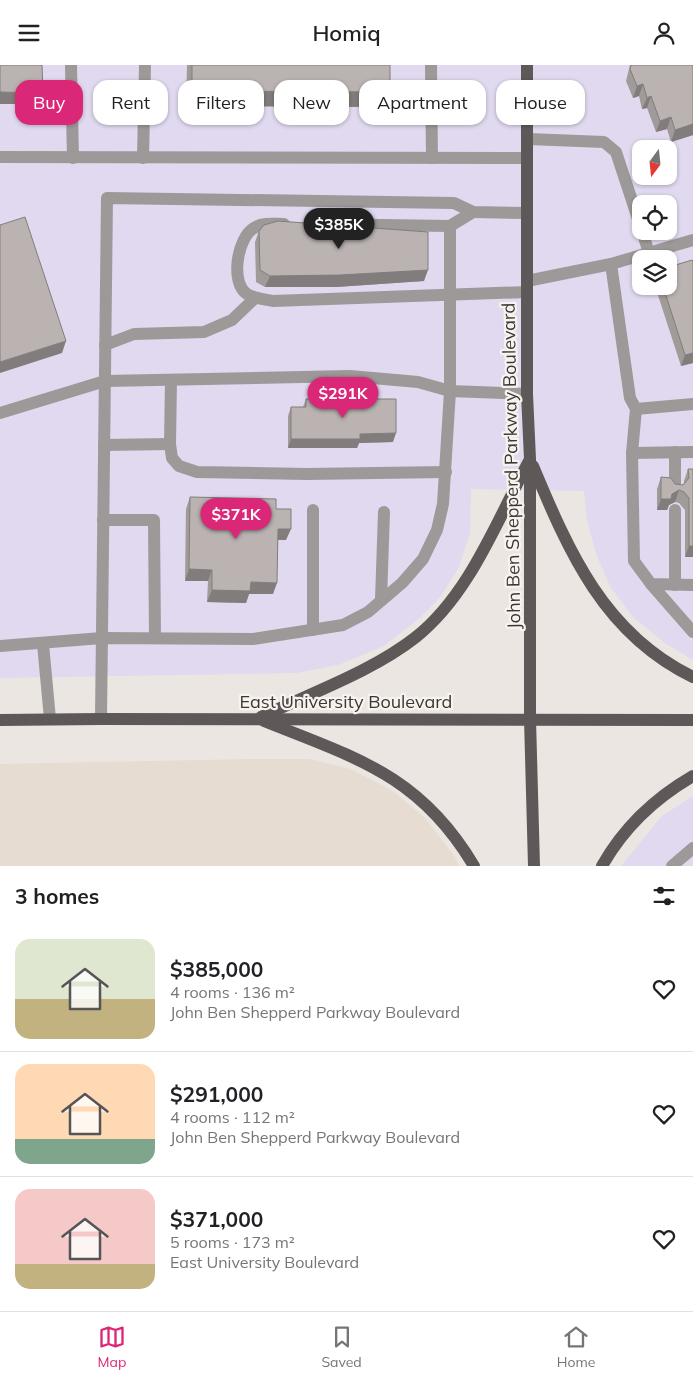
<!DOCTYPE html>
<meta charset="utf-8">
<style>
:root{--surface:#fff;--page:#f2f2f2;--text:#202124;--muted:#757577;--line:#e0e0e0;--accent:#db2777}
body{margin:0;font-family:Mulish,sans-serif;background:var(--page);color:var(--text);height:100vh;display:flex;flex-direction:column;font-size:19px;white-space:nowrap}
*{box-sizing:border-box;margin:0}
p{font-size:16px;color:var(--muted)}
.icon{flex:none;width:28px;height:28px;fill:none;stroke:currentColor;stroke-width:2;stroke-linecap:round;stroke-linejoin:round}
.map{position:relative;height:801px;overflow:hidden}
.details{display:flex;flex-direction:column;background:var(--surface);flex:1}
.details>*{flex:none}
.top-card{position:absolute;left:15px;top:15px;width:664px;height:45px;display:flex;gap:10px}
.needle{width:32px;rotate:195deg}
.tools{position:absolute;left:632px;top:75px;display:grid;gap:10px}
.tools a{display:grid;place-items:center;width:45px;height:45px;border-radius:10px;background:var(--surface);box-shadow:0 1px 4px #0004;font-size:25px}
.price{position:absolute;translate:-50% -42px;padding:0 11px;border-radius:18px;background:var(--accent);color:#fff;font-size:16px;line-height:32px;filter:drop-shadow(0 1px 2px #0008)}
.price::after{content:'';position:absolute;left:50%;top:30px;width:15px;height:11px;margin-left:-8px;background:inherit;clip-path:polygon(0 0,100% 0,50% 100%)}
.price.selected{background:#222;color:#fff}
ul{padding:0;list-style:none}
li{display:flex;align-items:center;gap:15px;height:125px;padding:0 15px}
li+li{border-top:1px solid var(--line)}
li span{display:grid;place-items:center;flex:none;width:140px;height:100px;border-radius:15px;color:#555}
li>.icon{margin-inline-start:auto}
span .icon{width:60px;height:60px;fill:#fffc;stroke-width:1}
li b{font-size:21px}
h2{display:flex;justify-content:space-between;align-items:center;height:60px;padding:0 15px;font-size:21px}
.chip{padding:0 18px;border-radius:15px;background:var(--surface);box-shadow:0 1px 4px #0004;font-size:18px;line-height:45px}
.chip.selected{background:var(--accent);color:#fff}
header{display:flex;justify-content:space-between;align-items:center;height:65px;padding:0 15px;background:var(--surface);font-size:22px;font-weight:600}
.dock{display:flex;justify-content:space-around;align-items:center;height:70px;border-top:1px solid var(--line);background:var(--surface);font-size:14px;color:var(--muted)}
.dock a{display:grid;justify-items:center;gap:2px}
.dock .selected{color:var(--accent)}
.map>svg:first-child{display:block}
.commercial{fill:#e0d9ef;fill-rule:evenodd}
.built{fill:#e6dcd1}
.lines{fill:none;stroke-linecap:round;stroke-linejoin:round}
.minor{stroke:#9c9998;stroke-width:12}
.major{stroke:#5e5958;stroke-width:12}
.wall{fill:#a09a98}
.shaded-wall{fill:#827d7c}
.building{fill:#bab3b1;stroke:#827d7c}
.labels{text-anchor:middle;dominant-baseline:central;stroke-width:4.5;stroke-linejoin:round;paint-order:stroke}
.street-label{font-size:18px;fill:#3a3836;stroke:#f8f3ef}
</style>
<header><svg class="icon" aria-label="menu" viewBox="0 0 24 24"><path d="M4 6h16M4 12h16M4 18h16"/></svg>Homiq<svg class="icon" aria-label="person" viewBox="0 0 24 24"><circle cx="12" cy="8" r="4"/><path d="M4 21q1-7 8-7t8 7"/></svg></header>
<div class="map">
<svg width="693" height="801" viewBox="0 0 693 801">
<rect width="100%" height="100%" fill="#ebe6e2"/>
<g class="commercial">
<path d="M0 0H693V595L665 578 633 552 611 523 596 489 587 455 584 426 471 424 470 468 459 502 441 531 421 552 384 581 338 600 296 608 0 613ZM641 84H669V111H641ZM641 139H669V166H641ZM641 194H669V221H641Z"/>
<polygon points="693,731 693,801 621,801 662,751"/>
</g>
<polygon class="built" points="251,694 310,694 353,705 393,726 425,753 455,792 459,801 0,801 0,699"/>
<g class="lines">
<g class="minor">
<polyline points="71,0 73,93"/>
<polyline points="431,0 432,93"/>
<polyline points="528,74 604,77 616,87 641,163"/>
<polyline points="0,92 527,93"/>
<polyline points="143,93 145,0"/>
<path d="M284 159C274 159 263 157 254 163 237 173 230 218 247 229 255 234 264 234 273 236L527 227"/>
<polyline points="312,159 450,161 473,147"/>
<polyline points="642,166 649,188"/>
<polyline points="611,199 630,333 636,344 693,339"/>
<polyline points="527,216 611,199 693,175"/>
<polyline points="105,280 134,269 204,267 232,255 255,233"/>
<polyline points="171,315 170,379 172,393 179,401 197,407 307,409 446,407"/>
<polyline points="636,344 632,388 634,496 651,519 693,520"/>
<polyline points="0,348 105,316 350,311 418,317 450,326 450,161"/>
<polyline points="104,380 170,379"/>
<polyline points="675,387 675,424"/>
<polyline points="632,388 693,387"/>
<polyline points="313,445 313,565"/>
<polyline points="103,455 154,455 155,573"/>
<polyline points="651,519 693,567"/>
<polyline points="675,520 675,445"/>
<polyline points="381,535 384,447"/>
<polyline points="43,579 50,654"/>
<polyline points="0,581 102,573 253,574 343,560 368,547 402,518 423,494 437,465 443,439 450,326 527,329"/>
<polyline points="101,654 107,133 454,138 473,147 525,148"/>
<polyline points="672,801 693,783"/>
</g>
<g class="major">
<polyline points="527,0 527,329 530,394 530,654 534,801"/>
<path d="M533 401C569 487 604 569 693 612"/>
<path d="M261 652C311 628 373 606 416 572 470 529 497 455 529 396"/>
<polyline points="0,655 101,654 693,655"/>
<path d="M264 656C356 693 420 710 474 801"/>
<path d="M602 801C624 762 655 733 693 711"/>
</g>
</g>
<g class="wall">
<polygon points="187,0 390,0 385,42 186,41"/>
<polygon points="630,0 693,0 693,70 671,77 667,64 656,67 647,43 642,44 639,31 633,33 626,16"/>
<polygon points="259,166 424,216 336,222 265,222 256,217 255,177"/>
<polygon points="655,221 669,221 693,298 681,301"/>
<polygon points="306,334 393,377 359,378 357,383 288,383 288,351 291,342 303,342"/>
<polygon points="688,404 693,404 693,492 685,492 685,445 679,438 675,437 669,440 667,445 657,445 657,424 661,412 675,419 683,420 684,418 684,416"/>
<polygon points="190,432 276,444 286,475 278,475 273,529 249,529 246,538 207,537 208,516 185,516 186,444"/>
</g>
<g class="shaded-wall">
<polygon points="643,19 639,31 633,33 637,21"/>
<polygon points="192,26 390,27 385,42 186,41"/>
<polygon points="0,27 43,28 38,39 0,39"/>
<polygon points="651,31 647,43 642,44 647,33"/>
<polygon points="671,52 667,64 656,67 660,56"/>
<polygon points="693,59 693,70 671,77 675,65"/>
<polygon points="428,205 424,216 336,222 265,222 270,211"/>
<polygon points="66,276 62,288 0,308 0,297"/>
<polygon points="693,288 693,298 681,301 685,290"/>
<polygon points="396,368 393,377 359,378 357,383 288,383 291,374 360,369"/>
<polygon points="679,425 675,437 669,440 667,445 657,445 661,434"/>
<polygon points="278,464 291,464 286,475 274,475"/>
<polygon points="689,481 693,481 693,492 685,492"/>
<polygon points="189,504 212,505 208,516 185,516"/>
<polygon points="251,517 277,518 273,529 249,529 246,538 207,537 212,525"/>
</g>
<g class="building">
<polygon points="0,0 42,0 43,28 0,27"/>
<polygon points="192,0 390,0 390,27 192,26"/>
<polygon points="631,0 693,0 693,59 675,65 671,52 660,56 651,31 647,33 643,19 637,21 630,4"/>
<polygon points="25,152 66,276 0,297 0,160"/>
<polygon points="278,156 428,167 428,205 340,210 270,211 260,205 259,166 264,160"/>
<polygon points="692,195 693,196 693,288 685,290 663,221 669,221 669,202"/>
<polygon points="306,334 396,334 396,368 360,369 360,374 291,374 291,342 306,342"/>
<polygon points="688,404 693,404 693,481 689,481 689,433 684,427 679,425 672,429 671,434 661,434 661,412 671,413 675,419 683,420 689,413"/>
<polygon points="190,432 276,434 276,444 291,444 291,464 278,464 277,518 251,517 250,526 212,525 212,505 189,504"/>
</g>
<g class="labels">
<g class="street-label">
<text transform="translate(511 401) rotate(-91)">John Ben Shepperd Parkway Boulevard</text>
<text x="346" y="636">East University Boulevard</text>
</g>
</g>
</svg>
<div class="tools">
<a><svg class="needle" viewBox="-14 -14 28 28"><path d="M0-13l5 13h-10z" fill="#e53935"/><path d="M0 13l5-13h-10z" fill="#757577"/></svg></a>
<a><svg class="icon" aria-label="locate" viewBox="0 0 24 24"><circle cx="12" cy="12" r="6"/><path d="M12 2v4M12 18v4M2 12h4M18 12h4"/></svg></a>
<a><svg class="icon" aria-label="layers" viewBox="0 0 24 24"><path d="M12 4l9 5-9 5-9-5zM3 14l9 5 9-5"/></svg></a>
</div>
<b class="price selected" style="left:339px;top:185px">$385K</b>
<b class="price" style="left:343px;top:354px">$291K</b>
<b class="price" style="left:236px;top:475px">$371K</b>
<div class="top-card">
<a class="chip selected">Buy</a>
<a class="chip">Rent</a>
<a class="chip">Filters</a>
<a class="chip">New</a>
<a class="chip">Apartment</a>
<a class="chip">House</a>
</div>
</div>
<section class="details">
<h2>3 homes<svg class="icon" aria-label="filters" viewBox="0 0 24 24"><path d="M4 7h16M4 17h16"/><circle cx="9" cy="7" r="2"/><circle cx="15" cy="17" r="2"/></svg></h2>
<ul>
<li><span style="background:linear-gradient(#dfe7d0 60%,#c2b280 0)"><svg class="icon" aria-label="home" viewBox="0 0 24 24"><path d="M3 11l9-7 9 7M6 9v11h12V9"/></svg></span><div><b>$385,000</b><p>4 rooms · 136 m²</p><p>John Ben Shepperd Parkway Boulevard</p></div><svg class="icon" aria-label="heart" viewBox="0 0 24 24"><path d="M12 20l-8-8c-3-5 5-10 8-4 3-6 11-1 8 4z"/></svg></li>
<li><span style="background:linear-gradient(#ffd9b3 75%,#7fa58c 0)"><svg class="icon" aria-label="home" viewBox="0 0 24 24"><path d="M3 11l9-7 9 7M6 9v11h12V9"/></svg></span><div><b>$291,000</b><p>4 rooms · 112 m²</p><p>John Ben Shepperd Parkway Boulevard</p></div><svg class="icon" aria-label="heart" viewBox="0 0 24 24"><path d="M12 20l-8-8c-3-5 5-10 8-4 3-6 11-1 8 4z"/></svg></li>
<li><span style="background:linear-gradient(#f6c9c9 75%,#c2b280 0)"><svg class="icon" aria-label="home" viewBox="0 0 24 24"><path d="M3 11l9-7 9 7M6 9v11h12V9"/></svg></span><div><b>$371,000</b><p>5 rooms · 173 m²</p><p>East University Boulevard</p></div><svg class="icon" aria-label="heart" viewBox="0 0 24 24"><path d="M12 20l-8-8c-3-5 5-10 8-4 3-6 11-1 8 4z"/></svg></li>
</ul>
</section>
<nav class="dock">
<a class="selected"><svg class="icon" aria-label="map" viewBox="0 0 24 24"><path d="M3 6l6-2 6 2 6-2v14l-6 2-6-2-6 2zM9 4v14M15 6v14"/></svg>Map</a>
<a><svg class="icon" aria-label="saved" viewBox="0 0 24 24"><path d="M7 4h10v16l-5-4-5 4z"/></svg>Saved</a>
<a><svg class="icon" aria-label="home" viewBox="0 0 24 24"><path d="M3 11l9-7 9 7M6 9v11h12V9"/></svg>Home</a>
</nav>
